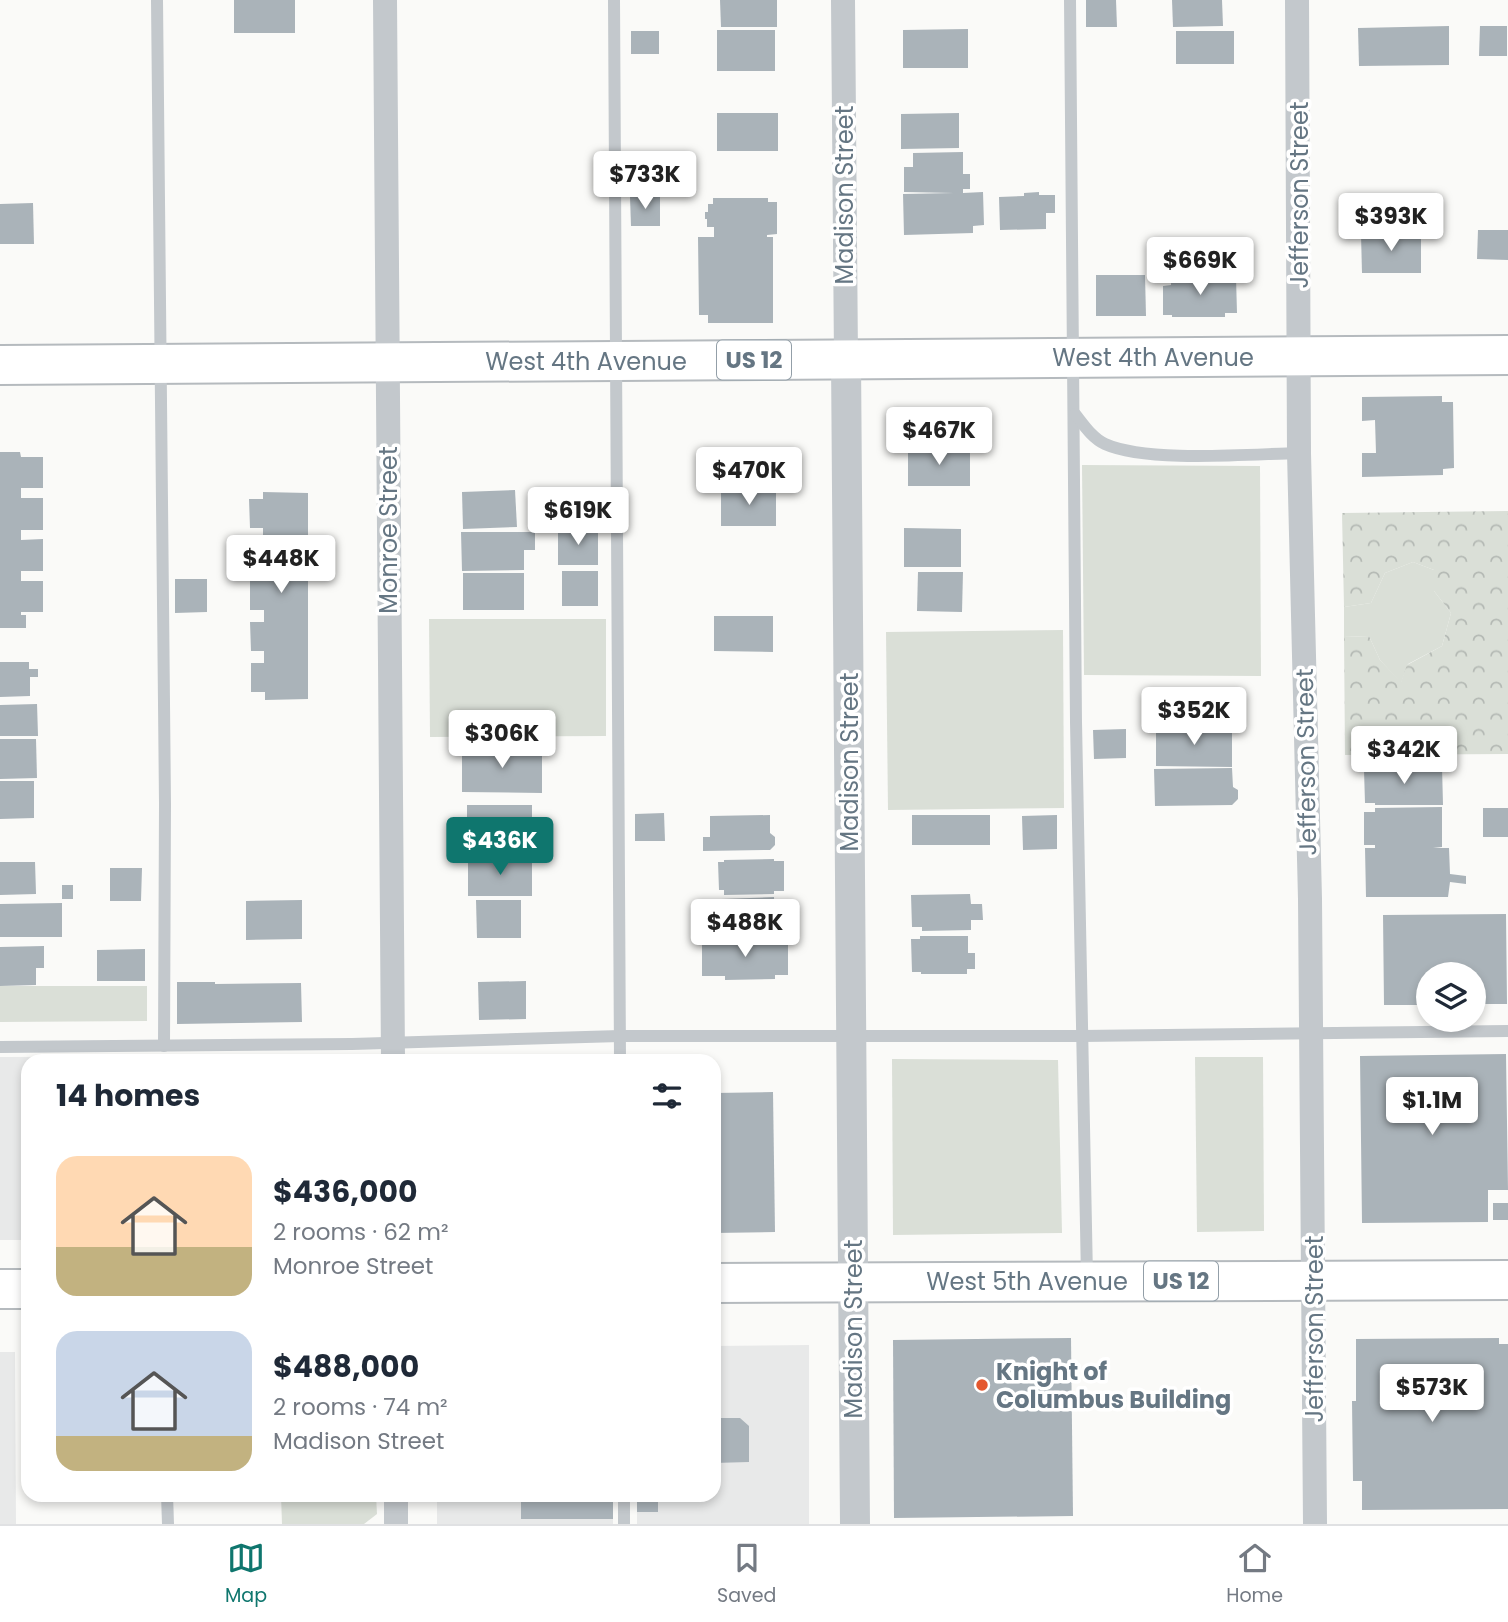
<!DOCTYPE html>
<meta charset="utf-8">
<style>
:root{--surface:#fff;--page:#f2f2f3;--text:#1f2937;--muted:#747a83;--line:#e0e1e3;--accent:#0f766e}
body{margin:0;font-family:Poppins,sans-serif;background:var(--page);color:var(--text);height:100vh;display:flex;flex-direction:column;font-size:26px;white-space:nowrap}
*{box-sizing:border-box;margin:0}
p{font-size:23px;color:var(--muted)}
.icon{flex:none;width:38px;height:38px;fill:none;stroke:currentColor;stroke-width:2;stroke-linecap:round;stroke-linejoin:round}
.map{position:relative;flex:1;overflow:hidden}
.sheet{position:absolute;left:21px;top:1054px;width:700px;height:448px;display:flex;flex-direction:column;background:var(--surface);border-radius:21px;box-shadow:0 4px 10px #0003}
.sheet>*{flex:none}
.buttons{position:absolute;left:1416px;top:962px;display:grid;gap:14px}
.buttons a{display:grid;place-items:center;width:70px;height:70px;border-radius:50%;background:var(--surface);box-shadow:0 4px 10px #0003;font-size:35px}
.price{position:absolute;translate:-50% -60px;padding:0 16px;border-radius:7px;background:#fff;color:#222;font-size:23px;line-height:46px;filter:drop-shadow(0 2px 4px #0008)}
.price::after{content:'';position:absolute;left:50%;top:42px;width:21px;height:16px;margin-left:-10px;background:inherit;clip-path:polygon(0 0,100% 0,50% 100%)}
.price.selected{background:var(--accent);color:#fff}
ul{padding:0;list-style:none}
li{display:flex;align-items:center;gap:21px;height:175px;padding:0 35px}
li span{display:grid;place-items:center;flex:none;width:196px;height:140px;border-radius:21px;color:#555}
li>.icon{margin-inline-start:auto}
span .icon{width:84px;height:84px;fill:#fffc;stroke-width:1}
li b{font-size:30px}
h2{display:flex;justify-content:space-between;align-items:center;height:84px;padding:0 35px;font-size:30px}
.menu{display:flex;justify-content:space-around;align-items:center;height:98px;border-top:2px solid var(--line);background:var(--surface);font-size:19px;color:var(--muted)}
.menu a{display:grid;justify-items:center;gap:4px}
.menu .selected{color:var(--accent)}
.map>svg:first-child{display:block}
.built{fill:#e8e9e9}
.green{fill:#dadfd7}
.forest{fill:url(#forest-crowns)}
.building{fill:#aab3b9}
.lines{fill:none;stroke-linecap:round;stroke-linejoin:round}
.primary-casing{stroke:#b5babe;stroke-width:42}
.service{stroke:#c3c8cc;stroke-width:12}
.minor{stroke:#c3c8cc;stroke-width:24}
.tertiary{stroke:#c3c8cc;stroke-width:30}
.primary{stroke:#fff;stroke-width:38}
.poi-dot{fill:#e4572e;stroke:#fff;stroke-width:2.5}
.labels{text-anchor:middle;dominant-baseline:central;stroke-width:7;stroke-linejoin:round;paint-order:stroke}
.shield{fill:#fff;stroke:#939fa8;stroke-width:2}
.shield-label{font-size:23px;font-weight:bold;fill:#657683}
.street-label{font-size:24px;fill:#657683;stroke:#fff}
.poi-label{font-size:24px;font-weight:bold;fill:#657683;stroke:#fff;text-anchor:start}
</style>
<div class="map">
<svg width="1508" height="1524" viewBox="0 0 1508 1524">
<defs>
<pattern id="forest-crowns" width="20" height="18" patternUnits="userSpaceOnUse" patternTransform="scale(1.75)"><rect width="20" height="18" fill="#dadfd7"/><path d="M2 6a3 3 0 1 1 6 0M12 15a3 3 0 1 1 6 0" fill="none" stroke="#b4b9b4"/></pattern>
</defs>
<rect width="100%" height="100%" fill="#fafaf8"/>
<g class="built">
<polygon points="351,1056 351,1060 28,1060 28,1240 0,1240 0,1057"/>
<polygon points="809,1345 809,1524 637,1524 637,1495 714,1494 714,1346"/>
<polygon points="0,1352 15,1352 16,1524 0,1524"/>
<rect x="437" y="1495" width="176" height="29"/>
</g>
<g class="green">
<polygon points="1082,465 1260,466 1261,676 1084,675"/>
<polygon points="1413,562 1434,570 1434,591 1451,613 1442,646 1408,664 1401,683 1380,660 1369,636 1344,637 1344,607 1371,603 1385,573"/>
<polygon points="429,619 606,619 606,736 430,737"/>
<polygon points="1063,630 1064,808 888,810 886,632"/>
<polygon points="0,986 147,986 147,1021 0,1022"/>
<polygon points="1195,1057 1263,1057 1264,1231 1197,1232"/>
<polygon points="892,1059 1058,1060 1062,1233 893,1235"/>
<polygon points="281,1495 376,1495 377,1514 364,1524 282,1524"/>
</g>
<polygon class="forest" points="1508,511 1508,754 1345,755 1344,637 1369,636 1380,660 1401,682 1407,665 1442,646 1451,613 1434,591 1434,570 1413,562 1385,573 1371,603 1344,607 1342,513"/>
<g class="building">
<rect x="234" y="0" width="61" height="33"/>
<polygon points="720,0 777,0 777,27 721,27"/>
<polygon points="1086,0 1116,0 1117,27 1086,27"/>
<polygon points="1172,0 1222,0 1223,26 1173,27"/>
<polygon points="1449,26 1449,65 1359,66 1358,28"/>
<polygon points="1480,26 1507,26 1507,56 1479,56"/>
<polygon points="968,29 968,68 903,68 903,30"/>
<rect x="717" y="30" width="58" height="41"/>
<rect x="631" y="31" width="28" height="23"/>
<rect x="1176" y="31" width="58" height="33"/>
<rect x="717" y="113" width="61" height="38"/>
<polygon points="959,113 959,148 901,149 901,114"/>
<polygon points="963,152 963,174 970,174 970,189 963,189 963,193 983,192 984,225 973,226 973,233 904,235 903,194 954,193 904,192 904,167 913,167 913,153"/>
<polygon points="1039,192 1039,195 1055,195 1055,213 1046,213 1046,229 1000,230 999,197 1024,196 1024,193"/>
<polygon points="630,197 660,197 660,226 631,226"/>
<polygon points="713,198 768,198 768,202 777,202 777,234 767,235 767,237 773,237 773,323 708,323 708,315 699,315 698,237 714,237 714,227 707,227 707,219 705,219 705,212 708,212 708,204 713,204"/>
<polygon points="33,203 34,244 0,244 0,204"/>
<polygon points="1478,230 1508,230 1508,260 1477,259"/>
<polygon points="1421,233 1421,273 1362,273 1361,234"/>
<polygon points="1096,275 1145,275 1146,316 1096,316"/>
<polygon points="1171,277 1236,277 1237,313 1225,313 1225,317 1172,317 1172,315 1163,315 1163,286 1171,285"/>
<polygon points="1442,396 1442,402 1453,402 1454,468 1443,469 1443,475 1362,477 1362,453 1376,453 1375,420 1362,421 1362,397"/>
<rect x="908" y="447" width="62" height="39"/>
<polygon points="0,452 20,452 21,457 43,457 43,488 21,488 21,498 43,498 43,530 21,530 21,540 43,539 43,571 21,571 21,581 43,581 43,612 21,612 21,615 26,615 26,628 0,628"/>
<rect x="721" y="489" width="55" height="37"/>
<polygon points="515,490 517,527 463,529 462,492"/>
<polygon points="263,492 308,493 308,699 265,700 265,692 251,692 251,663 264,663 264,651 251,651 250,622 264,622 264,610 250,610 250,580 263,580 263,569 250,569 250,539 263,539 263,528 250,528 249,499 263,499"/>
<polygon points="558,528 598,529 598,565 558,565"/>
<polygon points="904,528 961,529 961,567 904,567"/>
<polygon points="461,532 535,532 535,550 524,550 524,570 462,571"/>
<rect x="562" y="571" width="36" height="35"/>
<polygon points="918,572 963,572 962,612 917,611"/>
<rect x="463" y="573" width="61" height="37"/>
<polygon points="175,579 207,579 207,612 175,613"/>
<polygon points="714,616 773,616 773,652 714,651"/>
<polygon points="0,662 29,662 29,669 38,669 38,677 30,677 30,696 0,697"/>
<polygon points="37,704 38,736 0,736 0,705"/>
<polygon points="1156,727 1232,727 1232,767 1156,766"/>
<polygon points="1126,729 1126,758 1094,759 1093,730"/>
<polygon points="0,739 36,739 37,778 0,779"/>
<polygon points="462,748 542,748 542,793 462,792"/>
<polygon points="1442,766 1443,805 1375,805 1375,803 1365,803 1364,770 1375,770 1375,767"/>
<polygon points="1232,768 1233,787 1238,790 1238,799 1232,805 1155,806 1154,769"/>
<polygon points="0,781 34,781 34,818 0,819"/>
<polygon points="467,805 532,805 532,844 467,843"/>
<polygon points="1442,807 1442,847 1433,848 1449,848 1450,874 1466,876 1466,884 1450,882 1448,897 1366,897 1365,848 1375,848 1375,845 1364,845 1364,812 1375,812 1375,808"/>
<rect x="1483" y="808" width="25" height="29"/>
<polygon points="664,813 665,841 635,841 635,814"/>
<polygon points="770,815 770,833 775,837 775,845 770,850 703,851 703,837 710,837 710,816"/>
<rect x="912" y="815" width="78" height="30"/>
<polygon points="1057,815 1057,849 1023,850 1022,816"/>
<rect x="468" y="858" width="64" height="38"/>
<polygon points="774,859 774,861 784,861 784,891 774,891 774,894 724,895 724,890 719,890 718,862 724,862 724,860"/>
<polygon points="0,862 35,862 36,894 0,895"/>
<polygon points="110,868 142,868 141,901 110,901"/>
<rect x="62" y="885" width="11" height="14"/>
<polygon points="970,894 971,904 982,904 983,920 971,920 971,930 922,931 922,927 912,927 911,895"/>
<polygon points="774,897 775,937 722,938 721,899"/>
<polygon points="302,900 302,939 246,940 246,901"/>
<polygon points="476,900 521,900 521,938 477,938"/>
<polygon points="62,903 62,937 0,937 0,904"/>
<polygon points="1506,914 1507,1004 1474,1004 1474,975 1428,975 1428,1005 1384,1005 1383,915"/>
<polygon points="920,936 968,936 968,953 975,953 975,969 967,969 967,974 921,974 921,972 912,972 911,939 920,939"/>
<polygon points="788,939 788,975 775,975 775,979 725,980 725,976 702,976 702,940"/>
<polygon points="44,946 44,968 36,968 36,985 0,986 0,947"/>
<polygon points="145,949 145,981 97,981 97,950"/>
<polygon points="526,981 526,1019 479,1020 478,982"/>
<polygon points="177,982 215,982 215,984 301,983 302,1022 177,1024"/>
<polygon points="1506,1054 1508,1190 1488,1190 1488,1222 1362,1223 1360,1056"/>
<rect x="670" y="1058" width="35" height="2"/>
<polygon points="773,1092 775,1232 714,1233 714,1093"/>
<rect x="1493" y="1203" width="15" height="17"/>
<polygon points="1071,1338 1073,1516 894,1518 893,1340"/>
<polygon points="1499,1338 1499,1344 1508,1344 1508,1509 1362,1510 1362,1481 1353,1481 1352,1401 1356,1401 1356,1339"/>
<polygon points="714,1418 740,1418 749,1426 749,1462 714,1463"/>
<rect x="521" y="1494" width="92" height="25"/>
<rect x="637" y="1494" width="21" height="18"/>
</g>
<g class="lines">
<g class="primary-casing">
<g id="primary">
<polyline points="0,365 1508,355"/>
<polyline points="714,1283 1508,1280"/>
<polyline points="0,1289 28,1289"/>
</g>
</g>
<g class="service">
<polyline points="157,0 165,804 164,1046"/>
<polyline points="614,0 620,1060"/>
<polyline points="1070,0 1076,722 1087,1277"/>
<path d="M1075 414C1083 424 1092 438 1105 444 1147 463 1251 454 1299 453"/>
<polyline points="0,1047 352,1044 620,1036 1082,1036 1508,1031"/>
<polyline points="167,1494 168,1524"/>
<polyline points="624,1494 624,1524"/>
</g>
<g class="minor">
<polyline points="385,0 393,1060"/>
<polyline points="843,0 846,359"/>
<polyline points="1297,0 1299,453 1310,899 1315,1524"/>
<polyline points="396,1494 396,1524"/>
</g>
<polyline class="tertiary" points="846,359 855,1524"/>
<use href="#primary" class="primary"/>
</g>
<circle class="poi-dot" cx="982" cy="1385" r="7"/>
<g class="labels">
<g class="shield">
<rect x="717" y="340.5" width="74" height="39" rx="5"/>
<rect x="1144" y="1261.5" width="74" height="39" rx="5"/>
</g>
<g class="shield-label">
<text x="754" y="360">US 12</text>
<text x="1181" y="1281">US 12</text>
</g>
<g class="street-label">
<text transform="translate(844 195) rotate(-90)">Madison Street</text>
<text transform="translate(1299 195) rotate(-90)">Jefferson Street</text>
<text x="1153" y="357">West 4th Avenue</text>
<text x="586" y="361">West 4th Avenue</text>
<text transform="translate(388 530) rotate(-90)">Monroe Street</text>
<text transform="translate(849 762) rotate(-90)">Madison Street</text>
<text transform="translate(1306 762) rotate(-91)">Jefferson Street</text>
<text x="1027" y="1281">West 5th Avenue</text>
<text transform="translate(853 1329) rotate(-90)">Madison Street</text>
<text transform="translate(1314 1329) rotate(-90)">Jefferson Street</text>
</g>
<g class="poi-label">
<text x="996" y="1371">Knight of<tspan x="996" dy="28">Columbus Building</tspan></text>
</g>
</g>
</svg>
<div class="buttons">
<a><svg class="icon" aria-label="layers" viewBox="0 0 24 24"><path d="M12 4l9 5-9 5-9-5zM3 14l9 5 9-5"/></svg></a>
</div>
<b class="price" style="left:645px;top:211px">$733K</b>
<b class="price" style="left:1391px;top:253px">$393K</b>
<b class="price" style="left:1200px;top:297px">$669K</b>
<b class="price" style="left:939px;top:467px">$467K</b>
<b class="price" style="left:749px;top:507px">$470K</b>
<b class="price" style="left:578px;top:547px">$619K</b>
<b class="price" style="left:281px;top:595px">$448K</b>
<b class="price" style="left:1194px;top:747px">$352K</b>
<b class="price" style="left:502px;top:770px">$306K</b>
<b class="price" style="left:1404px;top:786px">$342K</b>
<b class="price selected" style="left:500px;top:877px">$436K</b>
<b class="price" style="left:745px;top:959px">$488K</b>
<b class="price" style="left:1432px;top:1137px">$1.1M</b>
<b class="price" style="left:1432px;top:1424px">$573K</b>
<section class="sheet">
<h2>14 homes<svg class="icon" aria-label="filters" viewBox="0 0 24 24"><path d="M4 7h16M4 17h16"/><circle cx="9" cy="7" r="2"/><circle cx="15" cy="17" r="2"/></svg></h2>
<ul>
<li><span style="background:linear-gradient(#ffd9b3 65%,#c2b280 0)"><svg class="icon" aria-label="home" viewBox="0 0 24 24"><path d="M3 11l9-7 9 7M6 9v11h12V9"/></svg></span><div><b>$436,000</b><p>2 rooms · 62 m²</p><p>Monroe Street</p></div></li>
<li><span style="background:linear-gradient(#c9d6e8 75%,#c2b280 0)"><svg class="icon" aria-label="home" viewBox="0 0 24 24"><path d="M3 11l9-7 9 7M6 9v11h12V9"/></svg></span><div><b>$488,000</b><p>2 rooms · 74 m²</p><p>Madison Street</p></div></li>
</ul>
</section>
</div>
<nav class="menu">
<a class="selected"><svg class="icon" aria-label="map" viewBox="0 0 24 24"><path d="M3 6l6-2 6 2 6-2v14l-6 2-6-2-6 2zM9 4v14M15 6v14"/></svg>Map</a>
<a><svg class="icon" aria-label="saved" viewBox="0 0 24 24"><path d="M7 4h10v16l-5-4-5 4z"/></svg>Saved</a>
<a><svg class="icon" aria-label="home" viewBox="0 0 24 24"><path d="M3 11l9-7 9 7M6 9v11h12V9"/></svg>Home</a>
</nav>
